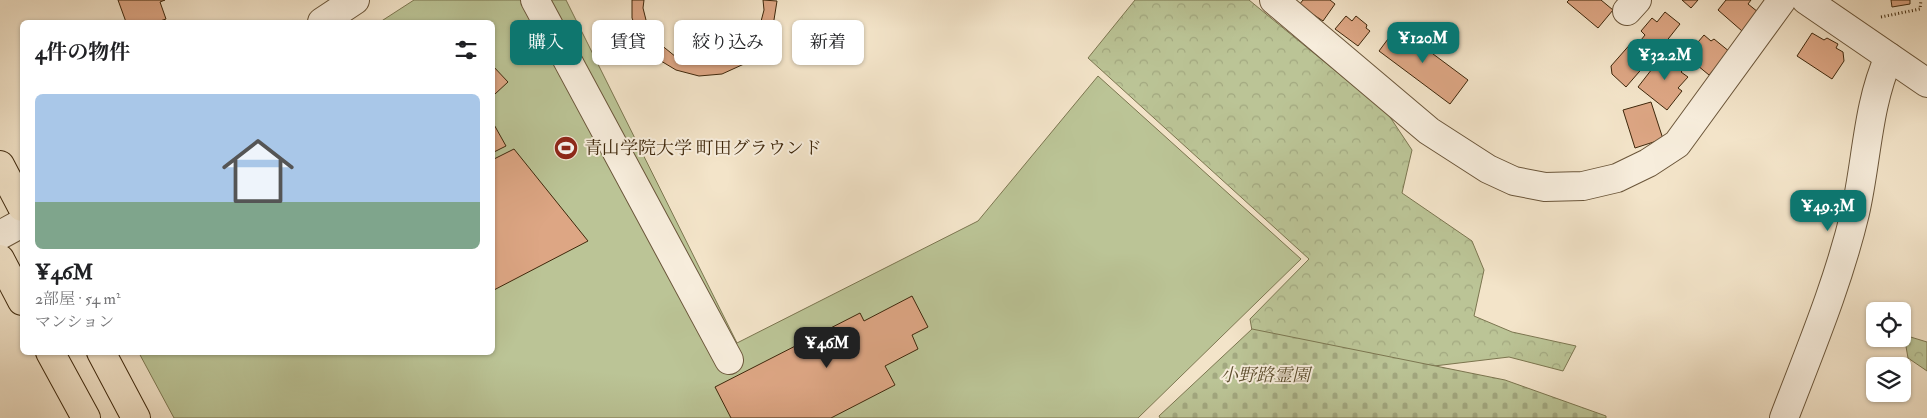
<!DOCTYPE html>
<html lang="ja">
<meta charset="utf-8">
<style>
:root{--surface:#fff;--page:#f2f2f2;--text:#202124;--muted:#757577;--line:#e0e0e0;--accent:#0f766e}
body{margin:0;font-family:"IM FELL Double Pica","Noto Serif JP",serif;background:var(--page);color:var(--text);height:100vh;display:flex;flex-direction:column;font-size:19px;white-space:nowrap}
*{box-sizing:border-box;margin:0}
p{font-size:16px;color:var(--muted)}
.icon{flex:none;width:28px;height:28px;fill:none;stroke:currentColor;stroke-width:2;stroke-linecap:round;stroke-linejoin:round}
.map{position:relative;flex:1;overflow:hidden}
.details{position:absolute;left:20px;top:20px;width:475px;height:335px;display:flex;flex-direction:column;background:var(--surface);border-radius:8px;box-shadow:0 1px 4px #0004}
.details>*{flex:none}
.guide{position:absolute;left:510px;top:20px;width:475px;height:45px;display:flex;gap:10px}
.tools{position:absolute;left:1866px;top:302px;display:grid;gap:10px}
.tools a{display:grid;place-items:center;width:45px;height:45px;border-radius:8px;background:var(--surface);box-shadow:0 1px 4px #0004;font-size:25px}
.price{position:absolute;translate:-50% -42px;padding:0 11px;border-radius:10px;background:var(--accent);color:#fff;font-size:16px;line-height:32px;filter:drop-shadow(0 1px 2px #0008)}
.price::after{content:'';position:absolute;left:50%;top:30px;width:15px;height:11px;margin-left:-8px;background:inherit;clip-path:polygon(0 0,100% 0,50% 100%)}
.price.selected{background:#222;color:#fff}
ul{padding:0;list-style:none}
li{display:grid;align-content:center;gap:10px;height:265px;padding:0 15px}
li+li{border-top:1px solid var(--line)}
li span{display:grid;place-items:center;height:155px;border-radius:8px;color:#555}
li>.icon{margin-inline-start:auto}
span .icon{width:90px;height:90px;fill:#fffc;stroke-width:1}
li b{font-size:21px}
h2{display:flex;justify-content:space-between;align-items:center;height:60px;padding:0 15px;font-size:21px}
.pill{padding:0 18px;border-radius:8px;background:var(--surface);box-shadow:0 1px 4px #0004;font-size:18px;line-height:45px}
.pill.selected{background:var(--accent);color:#fff}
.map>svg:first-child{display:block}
.forest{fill:url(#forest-crowns);stroke:#7c7650}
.cemetery{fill:url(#cemetery-stones);stroke:#7c7650}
.pitch{fill:#bbc496;stroke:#7c7650}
.building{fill:#dda684;stroke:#3e270b}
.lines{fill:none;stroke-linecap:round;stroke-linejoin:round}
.minor-casing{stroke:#6b563a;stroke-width:30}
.major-casing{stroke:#3e270b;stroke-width:30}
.path{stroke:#3e270b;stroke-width:3;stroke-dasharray:1 2.5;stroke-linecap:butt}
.minor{stroke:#f7eddc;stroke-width:28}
.major{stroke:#f3e4c9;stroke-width:28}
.labels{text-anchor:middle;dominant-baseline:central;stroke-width:4;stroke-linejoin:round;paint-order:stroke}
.poi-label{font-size:18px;fill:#3e270b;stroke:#f7eddc;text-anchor:start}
.park-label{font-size:18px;font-style:italic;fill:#5d4e2e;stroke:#f7eddc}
</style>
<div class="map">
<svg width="1927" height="418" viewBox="0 0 1927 418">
<defs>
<pattern id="forest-crowns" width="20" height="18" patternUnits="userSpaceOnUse" patternTransform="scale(1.25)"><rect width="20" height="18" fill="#bbc496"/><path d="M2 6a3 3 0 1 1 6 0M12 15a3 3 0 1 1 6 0" fill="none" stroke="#a2a880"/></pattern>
<pattern id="cemetery-stones" width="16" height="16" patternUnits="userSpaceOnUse" patternTransform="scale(1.25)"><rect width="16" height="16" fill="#bbc496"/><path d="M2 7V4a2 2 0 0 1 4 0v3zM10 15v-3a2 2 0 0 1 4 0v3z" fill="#a2a880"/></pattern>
</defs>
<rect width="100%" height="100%" fill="#f3e4c9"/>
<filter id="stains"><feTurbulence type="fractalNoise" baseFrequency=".004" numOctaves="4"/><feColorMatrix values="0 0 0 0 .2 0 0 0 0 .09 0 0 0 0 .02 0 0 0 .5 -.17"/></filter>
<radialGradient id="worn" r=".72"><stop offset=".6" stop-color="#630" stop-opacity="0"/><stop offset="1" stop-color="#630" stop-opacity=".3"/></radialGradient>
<g class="forest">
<polygon points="1135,0 1249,0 1388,114 1412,150 1402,193 1472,241 1484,270 1474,316 1512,332 1576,346 1563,371 1509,357 1434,366 1254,342 1250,319 1309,259 1088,58"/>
<polygon points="1904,335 1927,342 1927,371 1908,358"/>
</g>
<polygon class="cemetery" points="1252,329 1505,380 1606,416 1606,418 1160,418 1159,416"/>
<polygon class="pitch" points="414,0 566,0 737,343 978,221 1098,76 1301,259 1138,418 174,418 139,353 492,352 492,22 380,22"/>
<g class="building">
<polygon points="118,0 165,0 160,2 166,19 157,22 126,22"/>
<polygon points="632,0 644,0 643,8 648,28 660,44 676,57 695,63 716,63 733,56 748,45 759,29 764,10 763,0 777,1 773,26 762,47 744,64 722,74 699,76 676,70 656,58 641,40 632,18"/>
<polygon points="1303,0 1330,0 1335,4 1323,21 1299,5"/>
<polygon points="1569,0 1601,0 1613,10 1598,28 1567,2"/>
<polygon points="1682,0 1698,0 1691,8"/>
<polygon points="1726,0 1751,0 1748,4 1758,12 1742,31 1718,10"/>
<polygon points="1891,0 1910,0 1910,4 1892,7"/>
<polygon points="1665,12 1680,24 1657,53 1641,40 1645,35 1641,31 1652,18 1657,22"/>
<polygon points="1346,16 1352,21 1356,16 1367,25 1366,28 1370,31 1358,46 1335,29"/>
<polygon points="1400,23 1422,40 1421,45 1468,80 1450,104 1379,51"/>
<polygon points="1812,33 1824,40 1827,38 1838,44 1836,48 1843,52 1844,61 1832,79 1797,56"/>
<polygon points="1704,35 1711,41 1714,39 1730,52 1709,75 1686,56"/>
<polygon points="1633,41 1652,57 1626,87 1612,74 1611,66"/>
<polygon points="1666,51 1686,67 1681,72 1688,77 1678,88 1682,91 1667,110 1638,87"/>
<polygon points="492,65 508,82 495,94 492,91"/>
<polygon points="1651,102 1663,139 1635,148 1623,110"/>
<polygon points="492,121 506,146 492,153"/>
<polygon points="514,149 588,241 492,291 492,160"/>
<polygon points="912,296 928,327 912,335 918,349 885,366 895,385 831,418 731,418 715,387 860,313 864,321"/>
</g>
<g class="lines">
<g class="minor-casing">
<g id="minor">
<polyline points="535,0 729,360"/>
<polyline points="1274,0 1429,131 1488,169 1514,181 1545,187 1583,186 1617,178 1648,163 1677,144 1782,0"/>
<polyline points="1806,0 1927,83"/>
<polyline points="1627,11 1637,0"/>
<polyline points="322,22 355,0"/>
<polyline points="0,235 22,223"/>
<path d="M1784 418C1810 350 1838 284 1855 213 1867 161 1867 106 1889 57"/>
</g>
</g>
<g class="major-casing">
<g id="major">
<polyline points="0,165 22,207"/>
<polyline points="0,259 22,301"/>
<polyline points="50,352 86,418"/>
<polyline points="101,352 136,418"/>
</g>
</g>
<polyline class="path" points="1881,17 1920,9 1921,0"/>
<use href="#minor" class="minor"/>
<use href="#major" class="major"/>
</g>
<defs>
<g id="stadium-disc" transform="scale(1.25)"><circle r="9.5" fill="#8f2418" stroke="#f7eddc"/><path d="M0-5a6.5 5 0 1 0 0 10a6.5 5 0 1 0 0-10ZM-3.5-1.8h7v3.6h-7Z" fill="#fff"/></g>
</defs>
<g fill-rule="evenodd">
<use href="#stadium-disc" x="566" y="148"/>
</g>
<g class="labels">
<g class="poi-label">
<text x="584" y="148">青山学院大学 町田グラウンド</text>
</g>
<g class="park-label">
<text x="1265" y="375">小野路霊園</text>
</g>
</g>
<rect width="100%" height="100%" filter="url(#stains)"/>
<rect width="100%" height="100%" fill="url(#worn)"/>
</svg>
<div class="tools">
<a><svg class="icon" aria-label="locate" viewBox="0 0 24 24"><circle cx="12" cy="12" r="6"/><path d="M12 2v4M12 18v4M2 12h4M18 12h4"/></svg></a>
<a><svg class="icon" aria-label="layers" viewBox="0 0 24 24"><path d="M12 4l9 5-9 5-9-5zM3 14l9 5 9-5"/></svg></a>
</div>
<b class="price" style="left:1423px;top:64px">¥120M</b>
<b class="price" style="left:1665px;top:81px">¥32.2M</b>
<b class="price" style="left:1828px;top:232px">¥49.3M</b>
<b class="price selected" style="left:827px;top:369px">¥46M</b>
<div class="guide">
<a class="pill selected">購入</a>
<a class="pill">賃貸</a>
<a class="pill">絞り込み</a>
<a class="pill">新着</a>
</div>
<section class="details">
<h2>4件の物件<svg class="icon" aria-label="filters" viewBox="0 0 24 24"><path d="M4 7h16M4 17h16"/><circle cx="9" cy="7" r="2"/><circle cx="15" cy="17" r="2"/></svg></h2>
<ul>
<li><span style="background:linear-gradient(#a9c7e8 70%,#7fa58c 0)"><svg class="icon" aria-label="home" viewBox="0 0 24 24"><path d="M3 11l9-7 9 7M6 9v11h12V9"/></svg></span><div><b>¥46M</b><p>2部屋 · 54 m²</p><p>マンション</p></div></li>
</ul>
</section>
</div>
